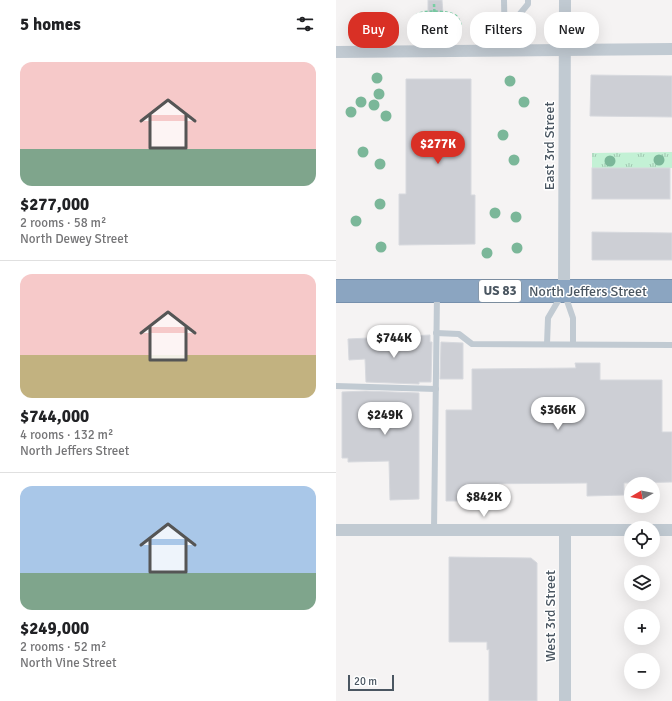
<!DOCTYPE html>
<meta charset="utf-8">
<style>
:root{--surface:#fff;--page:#f2f2f2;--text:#202124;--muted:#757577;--line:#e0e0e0;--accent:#d93025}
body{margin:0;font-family:Signika,sans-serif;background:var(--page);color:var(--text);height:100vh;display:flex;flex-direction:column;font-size:15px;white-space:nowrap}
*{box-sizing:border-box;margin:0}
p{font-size:13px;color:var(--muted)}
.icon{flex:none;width:22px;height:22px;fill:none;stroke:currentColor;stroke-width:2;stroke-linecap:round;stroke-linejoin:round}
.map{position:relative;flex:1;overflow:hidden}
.side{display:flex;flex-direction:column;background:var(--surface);width:336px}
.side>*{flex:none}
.hud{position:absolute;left:12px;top:12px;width:264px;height:36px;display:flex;gap:8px}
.needle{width:26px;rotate:260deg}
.buttons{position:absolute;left:288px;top:477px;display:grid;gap:8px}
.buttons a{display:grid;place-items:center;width:36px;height:36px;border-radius:50%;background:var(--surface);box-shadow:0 4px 16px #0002;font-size:20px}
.scale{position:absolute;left:12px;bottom:10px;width:46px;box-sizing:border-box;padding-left:4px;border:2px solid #4a5661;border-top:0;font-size:11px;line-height:14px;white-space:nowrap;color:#4a5661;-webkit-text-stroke:3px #fff;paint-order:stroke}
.price{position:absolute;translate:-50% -34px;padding:0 9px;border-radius:14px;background:#fff;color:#222;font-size:13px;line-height:26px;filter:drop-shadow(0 1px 2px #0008)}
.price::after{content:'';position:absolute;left:50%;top:24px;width:12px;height:9px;margin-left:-6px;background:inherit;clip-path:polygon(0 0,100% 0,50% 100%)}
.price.selected{background:var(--accent);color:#fff}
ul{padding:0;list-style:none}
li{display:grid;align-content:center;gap:8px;height:212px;padding:0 20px}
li+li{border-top:1px solid var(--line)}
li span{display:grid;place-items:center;height:124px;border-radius:12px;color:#555}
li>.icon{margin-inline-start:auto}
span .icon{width:72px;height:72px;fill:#fffc;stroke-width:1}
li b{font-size:17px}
h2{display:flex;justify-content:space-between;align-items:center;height:48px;padding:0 20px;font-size:17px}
.pill{padding:0 14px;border-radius:16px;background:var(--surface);box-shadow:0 4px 16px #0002;font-size:14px;line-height:36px}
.pill.selected{background:var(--accent);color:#fff}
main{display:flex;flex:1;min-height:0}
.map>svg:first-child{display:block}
.grass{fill:url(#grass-tufts)}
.building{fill:#cdcfd5;stroke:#d7d9de}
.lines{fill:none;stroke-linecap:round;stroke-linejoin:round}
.highway-casing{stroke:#7690ad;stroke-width:24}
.path{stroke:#7ad0a6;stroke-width:2.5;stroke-dasharray:3 2;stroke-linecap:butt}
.lane{stroke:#c1cad2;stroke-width:6}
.street{stroke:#c1cad2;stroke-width:12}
.highway{stroke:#8ba5c1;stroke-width:22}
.tree{fill:#7bb799}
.labels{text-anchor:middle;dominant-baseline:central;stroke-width:3;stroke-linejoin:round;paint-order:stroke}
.shield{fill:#fff;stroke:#808990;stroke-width:1}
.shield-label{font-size:13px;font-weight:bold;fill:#4a5661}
.street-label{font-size:14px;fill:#4a5661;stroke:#fff}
</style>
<main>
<section class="side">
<h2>5 homes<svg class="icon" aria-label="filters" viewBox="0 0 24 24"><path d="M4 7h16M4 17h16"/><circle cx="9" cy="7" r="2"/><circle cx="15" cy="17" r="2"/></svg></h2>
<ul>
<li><span style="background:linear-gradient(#f6c9c9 70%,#7fa58c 0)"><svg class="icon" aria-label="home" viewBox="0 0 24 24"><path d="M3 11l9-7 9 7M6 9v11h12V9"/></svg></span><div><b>$277,000</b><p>2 rooms · 58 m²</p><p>North Dewey Street</p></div></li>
<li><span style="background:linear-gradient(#f6c9c9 65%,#c2b280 0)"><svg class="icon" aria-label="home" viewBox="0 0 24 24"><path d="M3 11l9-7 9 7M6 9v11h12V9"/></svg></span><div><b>$744,000</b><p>4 rooms · 132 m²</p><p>North Jeffers Street</p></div></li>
<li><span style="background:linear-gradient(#a9c7e8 70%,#7fa58c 0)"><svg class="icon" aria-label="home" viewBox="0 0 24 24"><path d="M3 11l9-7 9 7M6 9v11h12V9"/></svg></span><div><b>$249,000</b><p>2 rooms · 52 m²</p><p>North Vine Street</p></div></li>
</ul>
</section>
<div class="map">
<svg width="336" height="701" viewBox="0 0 336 701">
<defs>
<pattern id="grass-tufts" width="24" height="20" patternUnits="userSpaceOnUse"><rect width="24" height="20" fill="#c3f1d5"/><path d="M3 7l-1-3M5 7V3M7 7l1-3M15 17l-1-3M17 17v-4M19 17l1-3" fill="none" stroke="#a0c6b0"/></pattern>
</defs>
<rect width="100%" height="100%" fill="#f5f3f3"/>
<polygon class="grass" points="336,152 336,168 256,168 256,153"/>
<g class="building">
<polygon points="92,0 106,0 107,14 92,15"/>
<polygon points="255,75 336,76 336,117 254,116"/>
<polygon points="70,79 135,79 135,195 139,195 139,244 63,245 63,194 70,194"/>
<rect x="256" y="168" width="78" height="31"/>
<polygon points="256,232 336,233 336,260 256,260"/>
<polygon points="94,335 94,342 96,342 95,382 83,382 83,384 30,382 29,359 13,360 12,339"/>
<polygon points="105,342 127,343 127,379 104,379"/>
<polygon points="239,363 264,363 264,380 326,380 326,432 336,432 336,482 288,483 288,495 251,496 251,483 130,484 130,501 110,501 110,410 136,410 136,369 240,368"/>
<polygon points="30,391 83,393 83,499 54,500 53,461 12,462 12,458 6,458 6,392"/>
<polygon points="113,557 195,558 201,563 201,701 153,701 153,649 151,650 151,642 113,642"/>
</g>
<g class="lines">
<g class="highway-casing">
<polyline id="highway" points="0,291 336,291"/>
</g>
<g class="path">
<polyline points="98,4 99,25"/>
<path d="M76 25C77 21 78 16 82 14 89 10 114 11 120 16 123 19 123 21 125 25"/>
</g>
<g class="lane">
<polyline points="168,0 169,50"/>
<polyline points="169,32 192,4 192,0"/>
<polyline points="229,295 237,318 237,344"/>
<polyline points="100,333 123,334 136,344 336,345"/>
<polyline points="211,344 212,318 225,296"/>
<polyline points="0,386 100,389"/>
<polyline points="98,530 101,294"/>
</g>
<g class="street">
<polyline points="0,52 336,49"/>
<polyline points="228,291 229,0"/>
<polyline points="0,530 295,530"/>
<polyline points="229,530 229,701"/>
<polyline points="317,530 336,530"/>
</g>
<use href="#highway" class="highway"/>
</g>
<g class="tree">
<circle cx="41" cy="78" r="5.5"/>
<circle cx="174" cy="81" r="5.5"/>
<circle cx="43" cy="94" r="5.5"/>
<circle cx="25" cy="102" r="5.5"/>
<circle cx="188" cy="102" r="5.5"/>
<circle cx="38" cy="105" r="5.5"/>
<circle cx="15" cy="112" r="5.5"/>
<circle cx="50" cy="116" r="5.5"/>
<circle cx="167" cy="135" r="5.5"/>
<circle cx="27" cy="152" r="5.5"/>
<circle cx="178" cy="160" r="5.5"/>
<circle cx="323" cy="160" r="5.5"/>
<circle cx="274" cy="161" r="5.5"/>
<circle cx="44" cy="164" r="5.5"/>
<circle cx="44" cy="204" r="5.5"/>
<circle cx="159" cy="213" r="5.5"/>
<circle cx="180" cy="217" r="5.5"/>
<circle cx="20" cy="221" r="5.5"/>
<circle cx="45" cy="247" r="5.5"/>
<circle cx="181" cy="248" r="5.5"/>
<circle cx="151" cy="253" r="5.5"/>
</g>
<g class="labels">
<rect class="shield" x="143" y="280" width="42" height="22" rx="3"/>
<g class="shield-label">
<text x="164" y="291">US 83</text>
</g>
<g class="street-label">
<text transform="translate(213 146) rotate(-90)">East 3rd Street</text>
<text x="252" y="291">North Jeffers Street</text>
<text transform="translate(214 616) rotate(-90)">West 3rd Street</text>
</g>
</g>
</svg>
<div class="buttons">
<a><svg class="needle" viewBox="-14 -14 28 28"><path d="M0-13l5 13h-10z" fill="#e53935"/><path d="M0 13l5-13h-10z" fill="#757577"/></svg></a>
<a><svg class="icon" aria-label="locate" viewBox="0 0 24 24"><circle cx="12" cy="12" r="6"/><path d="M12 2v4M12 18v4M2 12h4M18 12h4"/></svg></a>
<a><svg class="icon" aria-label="layers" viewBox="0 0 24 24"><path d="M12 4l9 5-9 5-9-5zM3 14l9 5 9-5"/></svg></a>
<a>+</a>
<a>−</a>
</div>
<div class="scale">20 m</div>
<b class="price selected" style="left:102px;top:165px">$277K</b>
<b class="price" style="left:58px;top:359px">$744K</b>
<b class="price" style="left:222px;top:431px">$366K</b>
<b class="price" style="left:49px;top:436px">$249K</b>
<b class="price" style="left:148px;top:518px">$842K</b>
<div class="hud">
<a class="pill selected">Buy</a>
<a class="pill">Rent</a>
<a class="pill">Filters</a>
<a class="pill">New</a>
</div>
</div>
</main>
